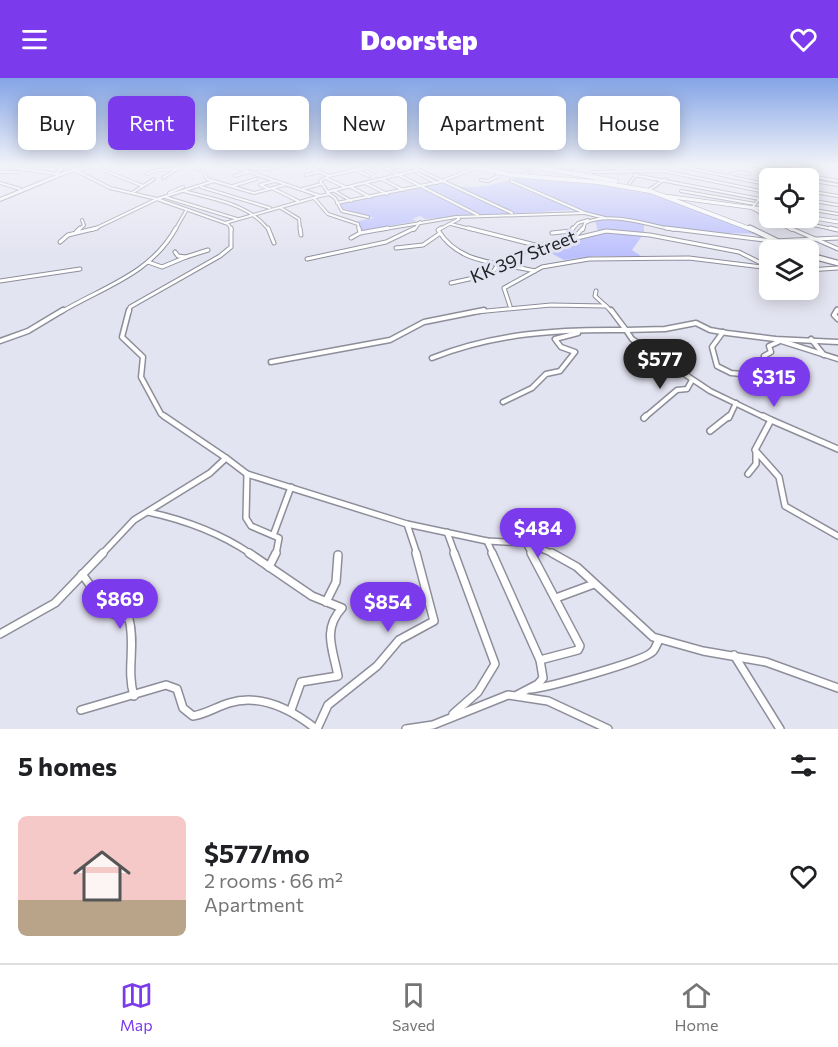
<!DOCTYPE html>
<meta charset="utf-8">
<style>
:root{--surface:#fff;--page:#f2f2f2;--text:#202124;--muted:#757577;--line:#e0e0e0;--accent:#7c3aed}
body{margin:0;font-family:Commissioner,sans-serif;background:var(--page);color:var(--text);height:100vh;display:flex;flex-direction:column;font-size:22px;white-space:nowrap}
*{box-sizing:border-box;margin:0}
p{font-size:20px;color:var(--muted)}
.icon{flex:none;width:33px;height:33px;fill:none;stroke:currentColor;stroke-width:2;stroke-linecap:round;stroke-linejoin:round}
.map{position:relative;height:651px;overflow:hidden}
.panel{display:flex;flex-direction:column;background:var(--surface);flex:1}
.panel>*{flex:none}
.guide{position:absolute;left:18px;top:18px;width:802px;height:54px;display:flex;gap:12px}
.buttons{position:absolute;left:759px;top:90px;display:grid;gap:12px}
.buttons a{display:grid;place-items:center;width:60px;height:60px;border-radius:9px;background:var(--surface);box-shadow:0 3px 15px #0003;font-size:30px}
.price{position:absolute;translate:-50% -51px;padding:0 14px;border-radius:21px;background:var(--accent);color:#fff;font-size:20px;line-height:39px;filter:drop-shadow(0 2px 3px #0008)}
.price::after{content:'';position:absolute;left:50%;top:36px;width:18px;height:14px;margin-left:-9px;background:inherit;clip-path:polygon(0 0,100% 0,50% 100%)}
.price.active{background:#222;color:#fff}
ul{padding:0;list-style:none}
li{display:flex;align-items:center;gap:18px;height:150px;padding:0 18px}
li+li{border-top:2px solid var(--line)}
li span{display:grid;place-items:center;flex:none;width:168px;height:120px;border-radius:9px;color:#555}
li>.icon{margin-inline-start:auto}
span .icon{width:72px;height:72px;fill:#fffc;stroke-width:1}
li b{font-size:26px}
h2{display:flex;justify-content:space-between;align-items:center;height:72px;padding:0 18px;font-size:26px}
.pill{padding:0 21px;border-radius:9px;background:var(--surface);box-shadow:0 3px 15px #0003;font-size:21px;line-height:54px}
.pill.active{background:var(--accent);color:#fff}
header{display:flex;justify-content:space-between;align-items:center;height:78px;padding:0 18px;background:var(--accent);color:#fff;font-size:27px;font-weight:800}
.tabs{display:flex;justify-content:space-around;align-items:center;height:84px;border-top:2px solid var(--line);background:var(--surface);font-size:16px;color:var(--muted)}
.tabs a{display:grid;justify-items:center;gap:3px}
.tabs .active{color:var(--accent)}
.map>svg:first-child{display:block}
.green{fill:#bcc0fd}
.lines{fill:none;stroke-linecap:round;stroke-linejoin:round}
.minor-far4-casing{stroke:#8d8e9a;stroke-width:4}
.minor-far3-casing{stroke:#8d8e9a;stroke-width:5}
.minor-far2-casing{stroke:#8d8e9a;stroke-width:7}
.minor-far1-casing{stroke:#8d8e9a;stroke-width:8}
.minor-casing{stroke:#8d8e9a;stroke-width:10}
.tertiary-casing{stroke:#8d8e9a;stroke-width:4.5}
.secondary-far1-casing{stroke:#8d8e9a;stroke-width:5}
.secondary-casing{stroke:#8d8e9a;stroke-width:7}
.trunk-casing{stroke:#8d8e9a;stroke-width:2}
.minor-far4{stroke:#fff;stroke-width:2}
.minor-far3{stroke:#fff;stroke-width:3}
.minor-far2{stroke:#fff;stroke-width:4}
.minor-far1{stroke:#fff;stroke-width:5}
.minor{stroke:#fff;stroke-width:7}
.tertiary{stroke:#fff;stroke-width:3}
.secondary-far1{stroke:#fff;stroke-width:4}
.secondary{stroke:#fff;stroke-width:4.5}
.trunk{fill:#fff;fill-rule:evenodd}
.labels{text-anchor:middle;dominant-baseline:central;stroke-width:6;stroke-linejoin:round;paint-order:stroke}
.far-street-label{font-size:18px;fill:#222327;stroke:#e3e4f1}
</style>
<header><svg class="icon" aria-label="menu" viewBox="0 0 24 24"><path d="M4 6h16M4 12h16M4 18h16"/></svg>Doorstep<svg class="icon" aria-label="heart" viewBox="0 0 24 24"><path d="M12 20l-8-8c-3-5 5-10 8-4 3-6 11-1 8 4z"/></svg></header>
<div class="map">
<svg width="838" height="651" viewBox="0 0 838 651">
<rect width="100%" height="100%" fill="#e3e4f1"/>
<path class="green" d="M522 98 602 104 665 118 760 156 695 154 644 145V155L632 172 641 178H595L564 182 551 175 543 176 537 172 598 153 595 143 610 140 571 132 425 141 420 138 412 141 417 143 361 153 358 143 374 140 344 133 340 125 444 104C467 115 499 106 522 98Z"/>
<g class="lines">
<g class="minor-far4-casing">
<g id="minor-far4">
<polyline points="32,87 54,88"/>
<polyline points="52,87 62,91 57,95"/>
<polyline points="196,87 194,90 203,92 207,101 254,115 284,107"/>
<polyline points="302,87 329,98 320,103 329,116 320,118"/>
<polyline points="379,87 478,137"/>
<polyline points="408,87 512,135"/>
<polyline points="552,87 571,90 576,87"/>
<polyline points="598,87 625,92"/>
<polyline points="673,87 770,107"/>
<polyline points="750,87 838,103"/>
<polyline points="783,87 800,90 794,95"/>
<polyline points="0,88 57,96"/>
<polyline points="93,88 143,108"/>
<polyline points="236,89 268,91 286,87"/>
<polyline points="365,89 375,94"/>
<polyline points="800,90 811,90 812,87"/>
<polyline points="73,91 110,110 157,121 228,146 232,152"/>
<polyline points="312,91 325,87"/>
<polyline points="353,91 369,98"/>
<polyline points="387,91 408,87"/>
<polyline points="623,93 634,87"/>
<polyline points="759,93 803,100"/>
<polyline points="0,94 17,94"/>
<polyline points="417,95 437,105"/>
<polyline points="147,96 157,92 178,91"/>
<polyline points="306,97 318,94"/>
<polyline points="588,97 592,94 664,93 770,115"/>
<polyline points="634,97 770,123"/>
<polyline points="730,97 738,94 749,96"/>
<polyline points="235,98 247,94"/>
<polyline points="329,98 377,87"/>
<polyline points="520,98 529,94"/>
<polyline points="758,98 774,100"/>
<polyline points="163,100 183,87"/>
<polyline points="326,100 345,109"/>
<polyline points="382,101 403,112"/>
<polyline points="481,102 488,103 498,98 497,95"/>
<polyline points="808,102 838,107"/>
<polyline points="442,103 475,90"/>
<polyline points="511,103 585,135 605,140"/>
<polyline points="0,105 20,111"/>
<polyline points="365,105 387,116"/>
<polyline points="629,106 636,97"/>
<polyline points="233,108 256,101"/>
<polyline points="201,109 270,130"/>
<polyline points="351,109 370,119"/>
<polyline points="272,110 298,123"/>
<polyline points="269,111 260,107 274,103"/>
<polyline points="303,111 321,106"/>
<polyline points="333,112 351,123"/>
<polyline points="649,112 665,101"/>
<path d="M184 113C215 122 248 125 269 152"/>
<polyline points="681,113 755,126"/>
<polyline points="808,113 838,118"/>
<polyline points="327,114 418,92"/>
<polyline points="132,115 154,101"/>
<polyline points="169,115 183,109"/>
<polyline points="329,116 335,120 342,133 368,139"/>
<polyline points="165,119 237,141"/>
<polyline points="314,120 328,136 358,146 359,152"/>
<polyline points="759,121 752,130 792,152"/>
<polyline points="808,122 838,127"/>
<polyline points="337,125 444,103"/>
<polyline points="281,130 299,141 300,152"/>
<polyline points="808,131 838,136"/>
<polyline points="225,145 320,118 229,87"/>
<polyline points="451,146 474,152"/>
<polyline points="809,146 837,152"/>
<polyline points="79,152 84,147 82,142"/>
<polyline points="92,152 157,121 214,103"/>
<polyline points="175,152 186,133"/>
<polyline points="379,152 456,139 585,135"/>
<polyline points="414,152 420,144"/>
<polyline points="438,152 459,141 457,139"/>
<polyline points="572,152 578,145 588,142"/>
<path d="M583 152 585 145C609 133 649 147 674 152"/>
</g>
</g>
<g class="minor-far3-casing">
<g id="minor-far3">
<polyline points="268,150 274,165"/>
<polyline points="300,150 301,157"/>
<polyline points="359,150 360,155"/>
<path d="M441 150 438 152C459 187 499 184 535 193"/>
<polyline points="468,150 539,168"/>
<polyline points="666,150 773,163 838,160"/>
<polyline points="790,150 838,171"/>
<polyline points="830,150 838,152"/>
<polyline points="76,154 80,150"/>
<polyline points="552,155 571,153 573,150"/>
<polyline points="351,160 360,155 388,150"/>
<polyline points="577,160 606,153 650,157 739,174 769,189"/>
<polyline points="60,164 68,157 97,150"/>
<polyline points="396,170 423,167 439,156"/>
<polyline points="186,179 208,172"/>
<polyline points="307,181 386,164 415,150"/>
<polyline points="148,184 162,189 186,179 178,178 175,174"/>
<polyline points="808,192 838,190"/>
<polyline points="0,203 80,191"/>
<polyline points="451,205 487,197 493,194 500,183 540,168 574,160 583,150"/>
<polyline points="596,213 595,218 606,228"/>
<polyline points="510,228 504,210 542,189 589,181 689,180 770,190"/>
<path d="M61 234C103 209 151 196 176 150"/>
<polyline points="129,234 130,229 220,178 231,169 231,150"/>
<polyline points="476,234 551,227 606,228 612,234"/>
<polyline points="836,234 838,231"/>
</g>
</g>
<g class="minor-far2-casing">
<g id="minor-far2">
<polyline points="129,232 122,259 143,279 141,299 161,336 167,340"/>
<polyline points="611,232 626,252 665,251 696,245 710,252 727,255 775,261 838,264"/>
<polyline points="837,232 834,237 838,241"/>
<polyline points="723,254 712,269 717,288 731,295 752,297 754,304 751,306"/>
<polyline points="775,261 838,281"/>
<polyline points="811,261 824,277"/>
<polyline points="0,263 28,253 63,232"/>
<polyline points="764,278 771,274 769,268 778,264"/>
<path d="M432 280C495 255 559 251 626 252L632 261 710 313 766 340"/>
<polyline points="271,284 390,262 424,244 484,232"/>
<polyline points="503,324 532,310 546,296 560,293 575,274 561,269 555,261 578,255"/>
<polyline points="644,340 677,312 687,311 692,302"/>
<polyline points="729,340 736,325"/>
</g>
</g>
<g class="minor-far1-casing">
<g id="minor-far1">
<polyline points="763,338 771,342 755,372 779,399 785,428 838,458"/>
<polyline points="644,340 646,338"/>
<polyline points="771,342 838,371"/>
<polyline points="710,353 729,338"/>
<polyline points="226,380 247,396 407,446 487,463 526,465 554,476"/>
<polyline points="247,396 246,440 251,448 279,460 276,476"/>
<polyline points="748,396 756,386 756,375"/>
<path d="M148 434C185 442 220 455 251 476"/>
<polyline points="407,446 417,476"/>
<polyline points="447,454 455,476"/>
<polyline points="274,455 291,409"/>
<polyline points="487,463 493,476"/>
<polyline points="526,465 532,476"/>
<polyline points="102,476 134,442 210,395 226,380 164,338"/>
</g>
</g>
<g class="minor-casing">
<g id="minor">
<path d="M249 475 312 518 342 530C322 552 333 571 338 598L301 604 291 632"/>
<polyline points="492,475 540,582 543,600 538,606 517,617"/>
<polyline points="531,475 580,568 578,572 540,582"/>
<polyline points="552,475 577,489 653,559 703,573 766,584 838,610"/>
<polyline points="269,489 276,475"/>
<path d="M82 496 110 535 129 541C136 567 126 592 134 618"/>
<polyline points="556,520 594,506"/>
<polyline points="326,524 336,504 338,477"/>
<polyline points="0,556 55,525 103,475"/>
<polyline points="734,577 780,651"/>
<path d="M531 611C546 610 644 583 652 574 655 572 657 565 659 562"/>
<path d="M81 632 166 607 177 611 183 630 193 638C206 636 216 629 229 625 261 615 291 631 316 651"/>
<polyline points="453,636 478,614 495,586 454,475"/>
<polyline points="317,651 328,627 377,588 399,562 434,543 416,475"/>
<polyline points="406,651 433,647 508,617 548,623 608,651"/>
</g>
</g>
<g class="tertiary-casing">
<g id="tertiary">
<polyline points="665,118 770,132"/>
<polyline points="808,139 838,144"/>
</g>
</g>
<g class="secondary-far1-casing">
<g id="secondary-far1">
<polyline points="464,87 511,97 597,104 650,113 753,152"/>
<polyline points="523,87 616,103"/>
</g>
</g>
<g class="secondary-casing">
<g id="secondary">
<polyline points="750,150 795,172"/>
<polyline points="808,177 838,185"/>
</g>
</g>
<g class="trunk-casing">
<polygon id="trunk" points="95,87 104,87 68,95 0,123 0,120 66,93"/>
</g>
<use href="#minor-far4" class="minor-far4"/>
<use href="#minor-far3" class="minor-far3"/>
<use href="#minor-far2" class="minor-far2"/>
<use href="#minor-far1" class="minor-far1"/>
<use href="#minor" class="minor"/>
<use href="#tertiary" class="tertiary"/>
<use href="#secondary-far1" class="secondary-far1"/>
<use href="#secondary" class="secondary"/>
<use href="#trunk" class="trunk"/>
</g>
<linearGradient id="sky" x2="0" y2="1"><stop stop-color="#83a4e6"/><stop offset="0.49" stop-color="#f2f3f9"/><stop offset="1" stop-color="#f2f3f9" stop-opacity="0"/></linearGradient>
<rect width="838" height="178" fill="url(#sky)"/>
<g class="labels">
<g class="far-street-label">
<text transform="translate(523 178) rotate(-22)">KK 397 Street</text>
</g>
</g>
</svg>
<div class="buttons">
<a><svg class="icon" aria-label="locate" viewBox="0 0 24 24"><circle cx="12" cy="12" r="6"/><path d="M12 2v4M12 18v4M2 12h4M18 12h4"/></svg></a>
<a><svg class="icon" aria-label="layers" viewBox="0 0 24 24"><path d="M12 4l9 5-9 5-9-5zM3 14l9 5 9-5"/></svg></a>
</div>
<b class="price active" style="left:660px;top:312px">$577</b>
<b class="price" style="left:774px;top:330px">$315</b>
<b class="price" style="left:538px;top:481px">$484</b>
<b class="price" style="left:120px;top:552px">$869</b>
<b class="price" style="left:388px;top:555px">$854</b>
<div class="guide">
<a class="pill">Buy</a>
<a class="pill active">Rent</a>
<a class="pill">Filters</a>
<a class="pill">New</a>
<a class="pill">Apartment</a>
<a class="pill">House</a>
</div>
</div>
<section class="panel">
<h2>5 homes<svg class="icon" aria-label="filters" viewBox="0 0 24 24"><path d="M4 7h16M4 17h16"/><circle cx="9" cy="7" r="2"/><circle cx="15" cy="17" r="2"/></svg></h2>
<ul>
<li><span style="background:linear-gradient(#f6c9c9 70%,#b9a48a 0)"><svg class="icon" aria-label="home" viewBox="0 0 24 24"><path d="M3 11l9-7 9 7M6 9v11h12V9"/></svg></span><div><b>$577/mo</b><p>2 rooms · 66 m²</p><p>Apartment</p></div><svg class="icon" aria-label="heart" viewBox="0 0 24 24"><path d="M12 20l-8-8c-3-5 5-10 8-4 3-6 11-1 8 4z"/></svg></li>
</ul>
</section>
<nav class="tabs">
<a class="active"><svg class="icon" aria-label="map" viewBox="0 0 24 24"><path d="M3 6l6-2 6 2 6-2v14l-6 2-6-2-6 2zM9 4v14M15 6v14"/></svg>Map</a>
<a><svg class="icon" aria-label="saved" viewBox="0 0 24 24"><path d="M7 4h10v16l-5-4-5 4z"/></svg>Saved</a>
<a><svg class="icon" aria-label="home" viewBox="0 0 24 24"><path d="M3 11l9-7 9 7M6 9v11h12V9"/></svg>Home</a>
</nav>
